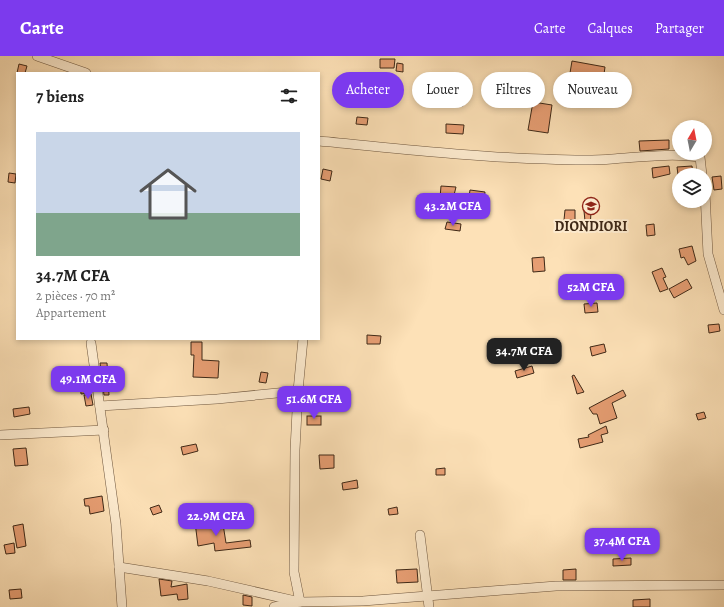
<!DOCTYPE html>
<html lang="fr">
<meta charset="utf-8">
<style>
:root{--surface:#fff;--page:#f6f6f6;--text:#222;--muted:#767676;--accent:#7c3aed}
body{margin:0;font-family:Alegreya,serif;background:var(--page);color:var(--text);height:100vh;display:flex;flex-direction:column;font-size:15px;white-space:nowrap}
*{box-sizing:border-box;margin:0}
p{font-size:13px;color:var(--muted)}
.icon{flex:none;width:22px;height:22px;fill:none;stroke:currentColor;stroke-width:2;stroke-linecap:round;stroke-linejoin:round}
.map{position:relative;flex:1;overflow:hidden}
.sheet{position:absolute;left:16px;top:16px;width:304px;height:268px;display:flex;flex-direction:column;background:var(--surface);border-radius:0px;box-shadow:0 2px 6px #0003}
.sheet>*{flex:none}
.hud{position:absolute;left:332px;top:16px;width:332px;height:36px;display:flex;gap:8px}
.needle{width:26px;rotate:10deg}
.buttons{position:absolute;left:672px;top:64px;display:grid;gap:8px}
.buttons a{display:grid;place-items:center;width:40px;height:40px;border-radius:50%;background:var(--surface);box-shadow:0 2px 6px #0003;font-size:20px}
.price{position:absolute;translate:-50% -34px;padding:0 9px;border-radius:8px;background:var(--accent);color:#fff;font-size:13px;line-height:26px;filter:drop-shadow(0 1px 2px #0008)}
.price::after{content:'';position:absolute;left:50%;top:24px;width:12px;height:9px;margin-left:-6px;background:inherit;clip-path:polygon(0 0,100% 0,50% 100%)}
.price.active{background:#222;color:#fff}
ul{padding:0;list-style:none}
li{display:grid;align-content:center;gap:8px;height:212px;padding:0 20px}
li span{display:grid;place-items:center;height:124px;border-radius:0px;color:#555}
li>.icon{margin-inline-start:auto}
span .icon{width:72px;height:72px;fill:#fffc;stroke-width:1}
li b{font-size:17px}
h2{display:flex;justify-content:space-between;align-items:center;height:48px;padding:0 20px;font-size:17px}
.tag{padding:0 14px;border-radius:18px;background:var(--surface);box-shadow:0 2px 6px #0003;font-size:14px;line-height:36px}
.tag.active{background:var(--accent);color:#fff}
header{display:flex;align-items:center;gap:24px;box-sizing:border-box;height:56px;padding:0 20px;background:var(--accent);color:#fff}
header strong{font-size:19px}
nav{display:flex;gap:22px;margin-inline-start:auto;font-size:14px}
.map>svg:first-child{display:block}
.building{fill:#e79e73;stroke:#3e2816}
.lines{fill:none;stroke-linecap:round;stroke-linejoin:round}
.minor-casing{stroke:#6e563e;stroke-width:10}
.minor{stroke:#feecd0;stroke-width:9}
.labels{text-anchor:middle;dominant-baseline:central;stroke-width:4;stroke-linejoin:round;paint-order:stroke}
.poi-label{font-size:14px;font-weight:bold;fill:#3e2816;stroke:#feecd0}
</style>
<header>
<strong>Carte</strong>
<nav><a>Carte</a><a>Calques</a><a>Partager</a></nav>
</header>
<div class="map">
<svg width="724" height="551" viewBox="0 0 724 551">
<rect width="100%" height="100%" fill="#fde1b7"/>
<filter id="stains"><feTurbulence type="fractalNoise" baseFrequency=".005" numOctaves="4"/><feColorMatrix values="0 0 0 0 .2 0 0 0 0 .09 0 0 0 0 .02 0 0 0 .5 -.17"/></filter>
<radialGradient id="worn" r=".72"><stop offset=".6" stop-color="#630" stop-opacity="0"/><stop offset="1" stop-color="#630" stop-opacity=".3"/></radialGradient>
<g class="building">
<polygon points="380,3 395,3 394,12 380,12"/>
<polygon points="572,5 605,11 600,46 566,41"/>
<polygon points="397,7 403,8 403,16 396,15"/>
<polygon points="19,8 27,10 25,17 17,17"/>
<rect x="352" y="33" width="18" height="9"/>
<polygon points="454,41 464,42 463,50 453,49"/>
<polygon points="533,46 552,49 548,77 528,74"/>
<polygon points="357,61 368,62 367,69 356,68"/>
<polygon points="446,68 464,69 463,78 446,77"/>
<polygon points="669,84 669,93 640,95 639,85"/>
<polygon points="669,110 670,118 653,122 652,112"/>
<polygon points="692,110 693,119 678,119 677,111"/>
<polygon points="323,113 332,115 330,125 321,123"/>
<polygon points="9,117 16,118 15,127 8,126"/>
<polygon points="721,120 722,133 714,134 712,121"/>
<polygon points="441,130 456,131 453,143 440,142"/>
<polygon points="470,134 485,136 484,143 469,141"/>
<polygon points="565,154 575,154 575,164 564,164"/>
<polygon points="584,155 591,155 590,175 586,175"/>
<polygon points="447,166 461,168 460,175 445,173"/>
<polygon points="654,168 655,179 647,180 646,169"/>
<polygon points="692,190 696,205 688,209 684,201 681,202 679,193"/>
<polygon points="544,201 545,215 533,216 532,202"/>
<polygon points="662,212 666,221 663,222 668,233 660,236 652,216"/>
<polygon points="687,223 692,232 674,242 669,233"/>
<polygon points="597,247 598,256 585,257 584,248"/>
<polygon points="719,268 720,275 709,277 708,269"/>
<polygon points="367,279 381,280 380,288 367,288"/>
<polygon points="191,286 202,286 202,304 219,305 218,322 193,321 194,299 191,299"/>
<polygon points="604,288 606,296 592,300 590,291"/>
<polygon points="100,307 107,307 109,339 104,339"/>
<polygon points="532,310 534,317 517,322 515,315"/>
<polygon points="261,316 268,317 266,327 259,326"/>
<polygon points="574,319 584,336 577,338 572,320"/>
<polygon points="88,322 89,337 81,338 80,323"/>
<polygon points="623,334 626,340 612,347 617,362 600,368 597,358 593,358 589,352"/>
<polygon points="91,338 93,349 86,350 84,339"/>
<polygon points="29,351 30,358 14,361 13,353"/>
<polygon points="704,356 706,362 698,364 696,358"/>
<rect x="307" y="360" width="14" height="9"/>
<polygon points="606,370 608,377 601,379 603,386 580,392 578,383 589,381 588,379"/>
<polygon points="196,388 198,395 183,399 181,391"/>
<polygon points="26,392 28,409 15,410 13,393"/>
<polygon points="319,399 334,399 334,412 320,413"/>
<polygon points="445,412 445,419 436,419 436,413"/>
<polygon points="357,424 358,432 343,434 342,427"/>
<polygon points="102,440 104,455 90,458 89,450 85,450 84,443"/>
<polygon points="159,449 162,456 153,459 150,452"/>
<polygon points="397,451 398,458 389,459 388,453"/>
<polygon points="212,464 213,470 223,468 226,487 250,484 251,491 215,495 214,487 198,490 195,466"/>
<polygon points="23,468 26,490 17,492 13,470"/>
<polygon points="14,487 15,497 6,498 4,489"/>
<polygon points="631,502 631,509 613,510 613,503"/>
<polygon points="417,513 418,526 397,527 396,514"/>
<polygon points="576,513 576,524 563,524 563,514"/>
<polygon points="159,523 172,525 171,531 187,528 188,543 178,544 177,538 161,540"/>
<polygon points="21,533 22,542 10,543 9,534"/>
<polygon points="243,539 252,541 252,550 243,549"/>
<polygon points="650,543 650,551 633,551 633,544"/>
</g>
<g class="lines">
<g class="minor-casing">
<g id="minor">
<polyline points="37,0 86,17"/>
<path d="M319 85C394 92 470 101 545 103 567 104 590 105 612 103 642 101 670 97 700 101L702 119"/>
<polyline points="705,137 708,198 724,254"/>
<polyline points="91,287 116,468 122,551"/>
<polyline points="100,350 217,343 298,335"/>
<polyline points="0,379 104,374"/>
<polyline points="420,479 429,551"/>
<polyline points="119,511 208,525 300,546 363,545 556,530 724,529"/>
<polyline points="274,551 300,546 294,516 295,394 298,335 303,283"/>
</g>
</g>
<use href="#minor" class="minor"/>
</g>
<defs>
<g id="school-ring" transform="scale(0.9)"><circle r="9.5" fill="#feecd0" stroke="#8f2418" stroke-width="1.5"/><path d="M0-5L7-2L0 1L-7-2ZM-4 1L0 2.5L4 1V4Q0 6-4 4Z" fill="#8f2418"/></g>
</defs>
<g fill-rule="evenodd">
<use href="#school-ring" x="591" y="150"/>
</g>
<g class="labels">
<g class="poi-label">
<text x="591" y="170">DIONDIORI</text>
</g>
</g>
<rect width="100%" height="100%" filter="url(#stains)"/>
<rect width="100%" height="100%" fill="url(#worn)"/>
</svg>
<div class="buttons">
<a><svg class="needle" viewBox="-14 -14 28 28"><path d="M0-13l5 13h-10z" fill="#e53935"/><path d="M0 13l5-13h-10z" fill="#767676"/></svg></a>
<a><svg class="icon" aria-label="layers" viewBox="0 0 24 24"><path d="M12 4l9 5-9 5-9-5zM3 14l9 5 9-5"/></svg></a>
</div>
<b class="price" style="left:453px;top:171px">43.2M CFA</b>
<b class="price" style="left:591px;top:252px">52M CFA</b>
<b class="price active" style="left:524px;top:316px">34.7M CFA</b>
<b class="price" style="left:88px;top:344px">49.1M CFA</b>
<b class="price" style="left:314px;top:364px">51.6M CFA</b>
<b class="price" style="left:216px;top:481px">22.9M CFA</b>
<b class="price" style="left:622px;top:506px">37.4M CFA</b>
<div class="hud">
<a class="tag active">Acheter</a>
<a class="tag">Louer</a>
<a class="tag">Filtres</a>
<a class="tag">Nouveau</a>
</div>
<section class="sheet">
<h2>7 biens<svg class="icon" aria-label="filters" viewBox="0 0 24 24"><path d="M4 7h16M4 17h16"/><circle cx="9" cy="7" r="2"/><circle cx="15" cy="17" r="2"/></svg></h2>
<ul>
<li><span style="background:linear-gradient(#c9d6e8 65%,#7fa58c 0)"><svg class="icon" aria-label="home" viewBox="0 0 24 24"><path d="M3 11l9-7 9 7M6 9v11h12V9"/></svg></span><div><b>34.7M CFA</b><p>2 pièces · 70 m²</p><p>Appartement</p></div></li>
</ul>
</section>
</div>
